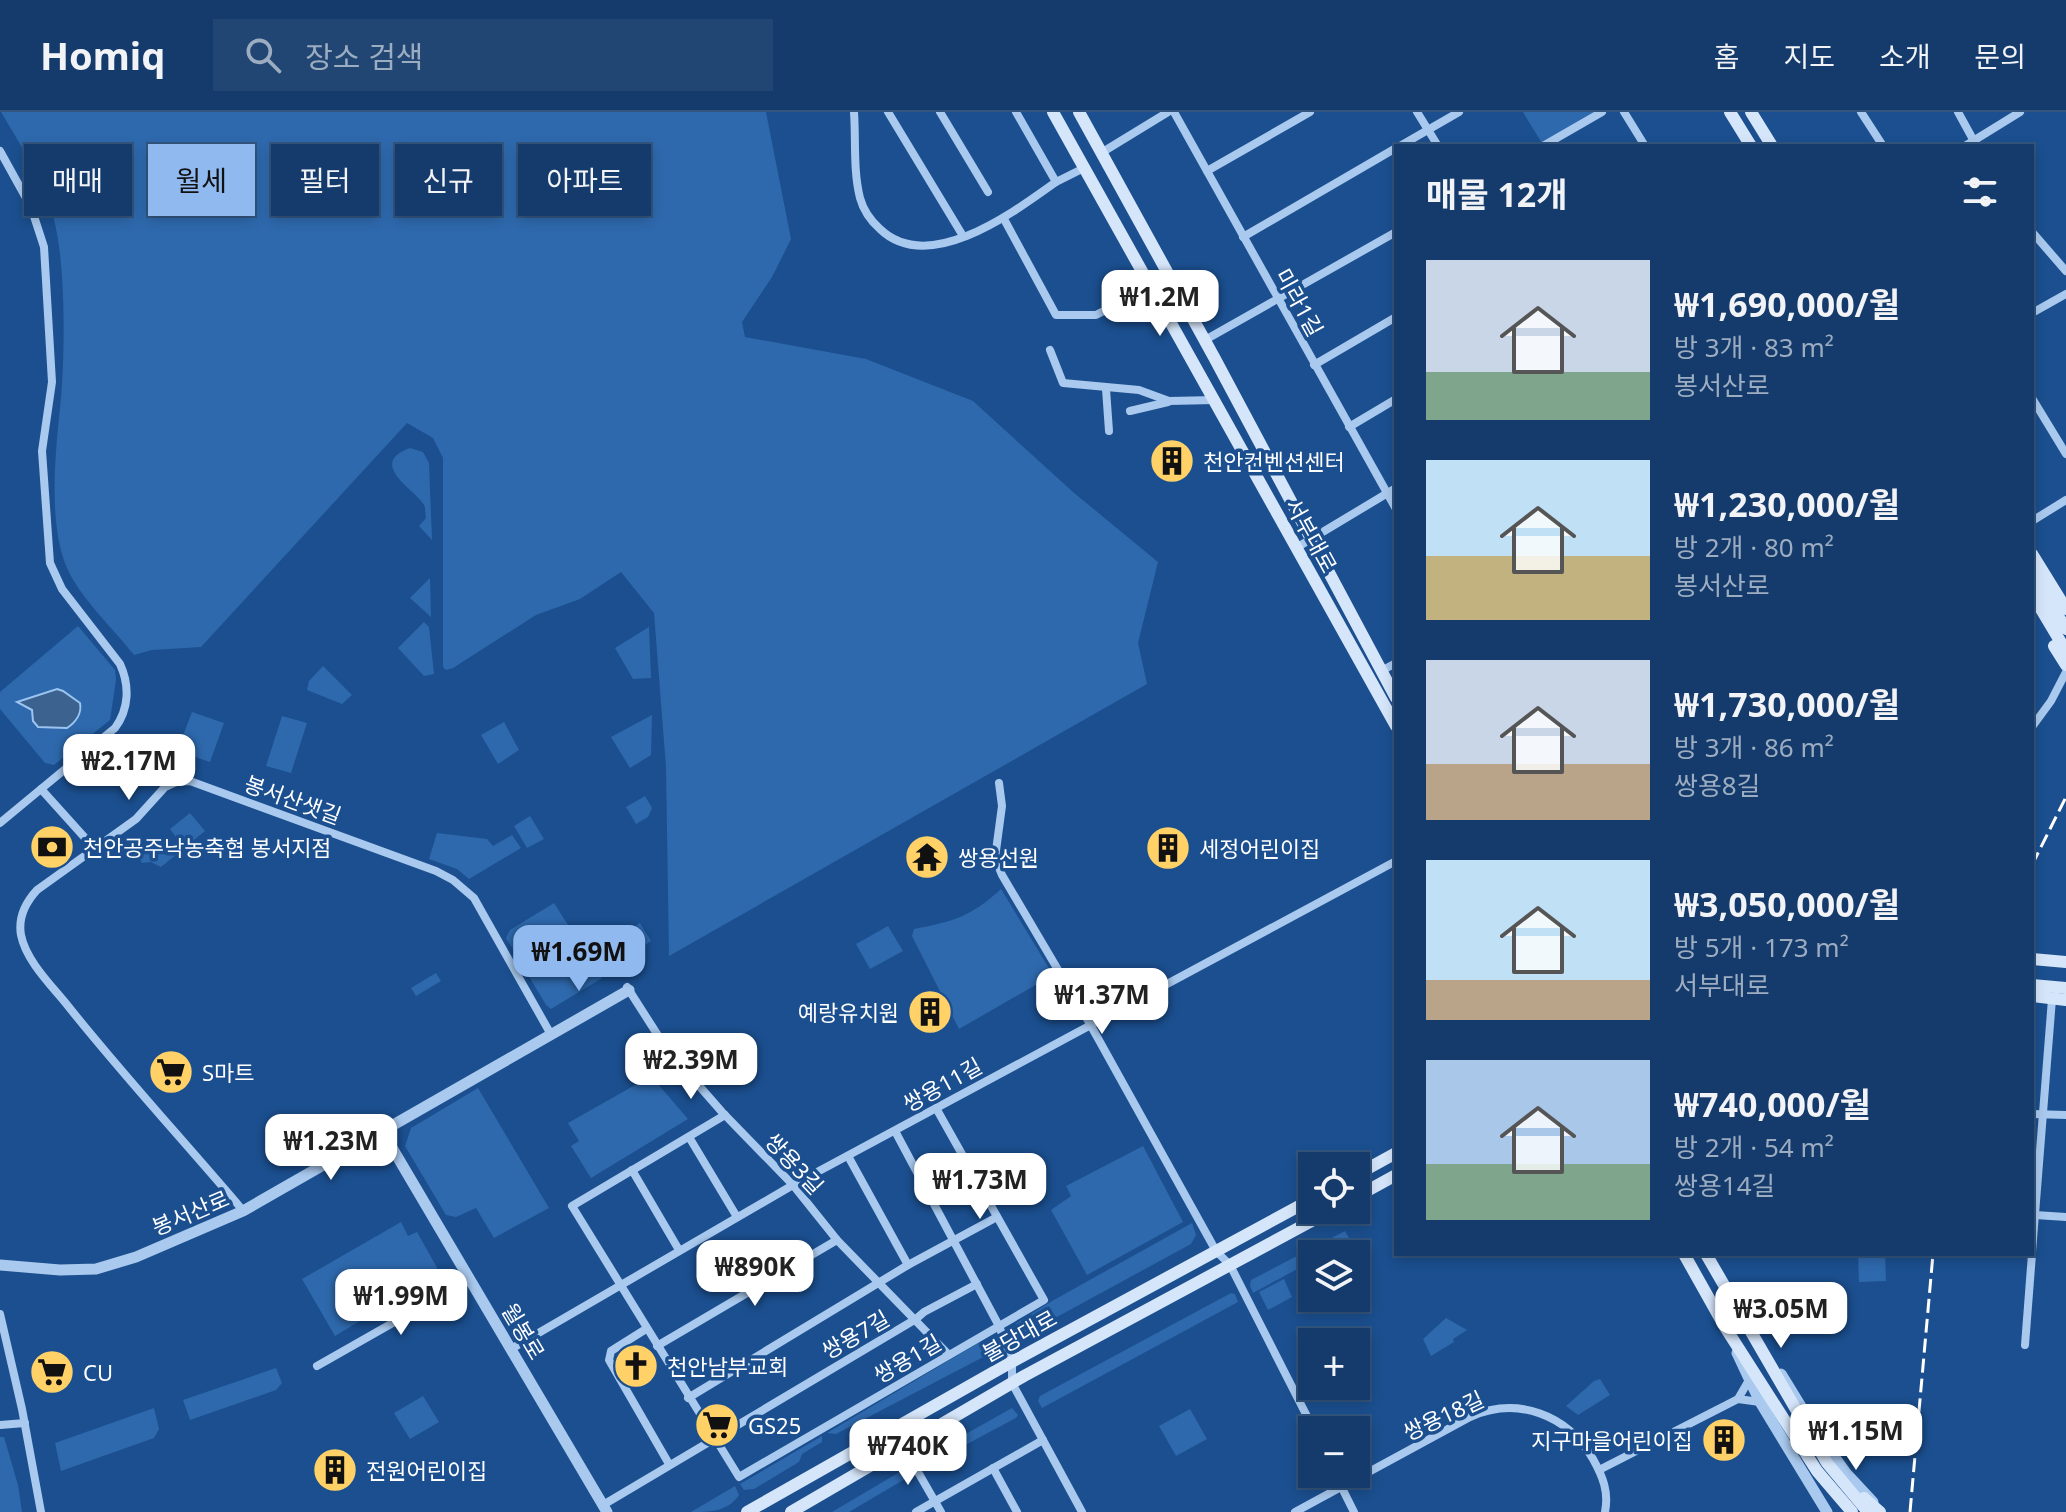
<!DOCTYPE html>
<html lang="ko">
<meta charset="utf-8">
<style>
:root{--surface:#143b6b;--page:#214673;--text:#f1f3f6;--muted:#9dadc1;--line:#33557e;--accent:#90b9f0}
body{margin:0;font-family:"Noto Sans","Noto Sans KR",sans-serif;background:var(--page);color:var(--text);height:100vh;display:flex;flex-direction:column;font-size:30px;white-space:nowrap}
*{box-sizing:border-box;margin:0}
p{font-size:26px;color:var(--muted)}
.icon{flex:none;width:44px;height:44px;fill:none;stroke:currentColor;stroke-width:2;stroke-linecap:round;stroke-linejoin:round}
.map{position:relative;flex:1;overflow:hidden}
.details{position:absolute;left:1394px;top:32px;width:640px;height:1112px;display:flex;flex-direction:column;background:var(--surface);border-radius:0px;box-shadow:0 4px 12px #0003,0 0 0 2px var(--line)}
.details>*{flex:none}
.top-card{position:absolute;left:24px;top:32px;width:760px;height:72px;display:flex;gap:16px}
.fabs{position:absolute;left:1298px;top:1040px;display:grid;gap:16px}
.fabs a{display:grid;place-items:center;width:72px;height:72px;border-radius:0px;background:var(--surface);box-shadow:0 4px 12px #0003,0 0 0 2px var(--line);font-size:40px}
.price{position:absolute;translate:-50% -68px;padding:0 18px;border-radius:16px;background:#fff;color:#222;font-size:26px;line-height:52px;filter:drop-shadow(0 2px 4px #0008)}
.price::after{content:'';position:absolute;left:50%;top:48px;width:24px;height:18px;margin-left:-12px;background:inherit;clip-path:polygon(0 0,100% 0,50% 100%)}
.price.selected{background:var(--accent);color:#111}
ul{padding:0;list-style:none}
li{display:flex;align-items:center;gap:24px;height:200px;padding:0 32px}
li span{display:grid;place-items:center;flex:none;width:224px;height:160px;border-radius:0px;color:#555}
li>.icon{margin-inline-start:auto}
span .icon{width:96px;height:96px;fill:#fffc;stroke-width:1}
li b{font-size:34px}
h2{display:flex;justify-content:space-between;align-items:center;height:96px;padding:0 32px;font-size:34px}
.chip{padding:0 28px;border-radius:0px;background:var(--surface);box-shadow:0 4px 12px #0003,0 0 0 2px var(--line);font-size:28px;line-height:72px}
.chip.selected{background:var(--accent);color:#111}
header{display:flex;align-items:center;gap:48px;box-sizing:border-box;height:112px;padding:0 40px;background:var(--surface);border-bottom:2px solid var(--line)}
header strong{font-size:38px}
nav{display:flex;gap:44px;margin-inline-start:auto;font-size:28px}
.search{width:560px;height:72px;background:var(--page);display:flex;align-items:center;gap:20px;box-sizing:border-box;padding:0 28px;border-radius:0px;color:var(--muted);font-size:30px}
.map>svg:first-child{display:block}
.green{fill:#2e69ad}
.water{fill:#3c6290;stroke:#9cc4f0;stroke-width:2}
.lines{fill:none;stroke-linecap:round;stroke-linejoin:round}
.minor{stroke:#a9c9ee;stroke-width:8}
.tertiary{stroke:#a9c9ee;stroke-width:11}
.secondary{stroke:#d6e6fa;stroke-width:12}
.rail{stroke:#fff;stroke-width:3;stroke-dasharray:14 6;stroke-linecap:butt}
.labels{text-anchor:middle;dominant-baseline:central;stroke-width:7;stroke-linejoin:round;paint-order:stroke}
.street-label{font-size:22px;fill:#fff;stroke:#1b4f8f}
.poi-label{font-size:22px;fill:#fff;stroke:#1b4f8f;text-anchor:start}
</style>
<header>
<strong>Homiq</strong>
<div class="search"><svg class="icon" aria-label="search" viewBox="0 0 24 24"><circle cx="10" cy="10" r="6"/><path d="M15 15l6 6"/></svg>장소 검색</div>
<nav><a>홈</a><a>지도</a><a>소개</a><a>문의</a></nav>
</header>
<div class="map">
<svg width="2066" height="1400" viewBox="0 0 2066 1400">
<rect width="100%" height="100%" fill="#1b4f8f"/>
<g class="green">
<path d="M1 0H766L791 127 772 165 742 210 745 225 866 247 973 289 1073 380 1158 450 1138 531 1147 572 669 844 666 655 654 501 621 460 580 487 536 503 453 556 446 558 443 555V346L433 326 407 311 201 535 152 538 134 543C113 516 80 486 67 456 47 410 56 335 61 286 65 238 66 150 53 104 43 68 20 32 1 0Z"/>
<polygon points="1523,0 1601,0 1543,33"/>
<path d="M410 336 423 340 429 351 432 428 419 414 426 406C425 402 426 397 424 393 416 378 366 352 410 336Z"/>
<polygon points="430,466 431,505 410,486"/>
<polygon points="424,510 429,515 434,562 424,564 398,536"/>
<polygon points="78,514 115,558 116,568 110,608 54,653 45,651 0,597 0,580"/>
<polygon points="649,515 651,566 633,567 615,536"/>
<polygon points="323,554 352,583 342,592 307,578 309,569"/>
<polygon points="192,600 224,611 210,650 177,639"/>
<polygon points="652,603 651,643 630,656 611,625"/>
<polygon points="282,604 307,611 291,661 266,654"/>
<polygon points="504,610 519,638 498,652 481,623"/>
<polygon points="645,684 652,696 648,705 636,712 626,695"/>
<polygon points="190,701 205,719 184,736 170,717"/>
<polygon points="530,704 544,727 527,736 514,714"/>
<polygon points="437,721 487,727 493,734 512,723 521,736 469,767 457,757 429,747"/>
<polygon points="146,732 164,733 177,742 161,755 151,750 142,751 137,742 141,734"/>
<path d="M1001 777 1053 863 959 917 912 824 914 817C955 809 970 805 1001 777Z"/>
<polygon points="554,791 602,866 551,897 546,893 506,826 510,818"/>
<polygon points="640,811 651,829 639,837 628,819"/>
<polygon points="888,814 903,839 870,857 856,832"/>
<polygon points="436,861 441,869 416,884 411,876"/>
<polygon points="651,964 688,1007 591,1066 571,1034 579,1029 568,1011"/>
<polygon points="478,976 549,1096 494,1126 476,1096 456,1105 446,1103 405,1034 411,1016"/>
<polygon points="1143,1034 1183,1110 1087,1163 1051,1098 1071,1084 1066,1074"/>
<polygon points="401,1110 408,1124 417,1120 440,1161 335,1224 302,1167"/>
<polygon points="1192,1111 1196,1123 1191,1132 1022,1224 1013,1223 1012,1218 1017,1211 1052,1189"/>
<polygon points="1345,1119 1350,1128 1325,1142 1312,1142 1312,1149 1253,1181 1250,1174 1251,1168"/>
<polygon points="1858,1142 1885,1142 1886,1169 1859,1170"/>
<polygon points="1284,1167 1292,1185 1268,1198 1259,1180"/>
<polygon points="1231,1181 1235,1182 1238,1190 1042,1296 1038,1289 1040,1284"/>
<polygon points="1446,1206 1467,1218 1453,1227 1454,1230 1431,1244 1423,1227"/>
<polygon points="980,1230 992,1237 989,1242 836,1322 827,1321"/>
<polygon points="276,1256 282,1271 276,1278 190,1308 183,1288"/>
<polygon points="1600,1267 1610,1283 1578,1303 1566,1294 1594,1269"/>
<polygon points="423,1284 439,1310 410,1327 394,1301"/>
<polygon points="154,1296 159,1317 154,1326 61,1359 55,1331"/>
<polygon points="1012,1296 1018,1303 1016,1306 924,1355 922,1351 925,1345"/>
<polygon points="1190,1297 1207,1327 1176,1344 1159,1314"/>
<polygon points="822,1324 822,1330 802,1342 799,1350 754,1377 744,1378 740,1372"/>
<polygon points="0,1325 4,1325 18,1373 22,1400 0,1400"/>
<polygon points="903,1358 906,1363 905,1367 849,1400 832,1400"/>
<path d="M735 1374 739 1383C728 1400 709 1400 691 1400Z"/>
</g>
<path class="water" d="M57 577 63 579 80 591C82 601 76 610 67 616L38 615 33 609 32 598 17 590Z"/>
<g class="lines">
<g class="minor">
<path d="M854 0C856 29 853 58 860 86 863 97 871 109 880 117 929 164 1014 100 1056 70L1016 0"/>
<polyline points="888,0 963,124"/>
<polyline points="940,0 988,80"/>
<polyline points="1174,0 1396,397"/>
<polyline points="1417,0 1438,34"/>
<polyline points="1624,0 1645,34"/>
<polyline points="1861,0 1883,34"/>
<polyline points="1958,0 1975,31"/>
<polyline points="1400,34 1459,0"/>
<polyline points="1543,34 1602,0"/>
<polyline points="1965,34 2020,0"/>
<path d="M0 39 31 95 44 135 52 270 42 339 50 451 62 477 120 552C130 574 129 597 115 616L41 677"/>
<polyline points="1101,41 1168,0"/>
<polyline points="1207,59 1310,0"/>
<polyline points="1056,70 1084,56"/>
<polyline points="1004,107 1056,203 1096,203 1151,174"/>
<polyline points="2032,120 2066,159"/>
<polyline points="1243,125 1396,36"/>
<polyline points="2032,201 2066,182"/>
<polyline points="1205,228 1396,120"/>
<polyline points="1050,238 1063,271 1139,278 1169,289 1215,288"/>
<polyline points="1314,253 1396,205"/>
<polyline points="1106,277 1109,319"/>
<polyline points="2032,286 2066,342"/>
<polyline points="1130,299 1168,290"/>
<polyline points="1349,315 1396,287"/>
<polyline points="2032,409 2066,388"/>
<polyline points="1296,436 1396,376"/>
<polyline points="1381,559 1396,551"/>
<polyline points="2032,615 2051,589 2066,560"/>
<polyline points="999,671 1002,694 995,746 1002,763 1090,912 1216,1139 1230,1153 1314,1318"/>
<polyline points="0,711 41,677 95,737"/>
<polyline points="627,875 666,936 722,1000 793,1073 837,1128 949,1243"/>
<polyline points="2032,1002 2066,1003"/>
<polyline points="725,1003 572,1094 739,1365 1044,1188 936,996"/>
<polyline points="895,1019 999,1214 1012,1249 1012,1271 1082,1400"/>
<polyline points="689,1025 737,1105"/>
<polyline points="848,1044 908,1153"/>
<polyline points="632,1058 679,1138"/>
<path d="M240 1095C183 1028 123 963 68 894 52 874 26 849 21 823 18 806 26 790 37 778L136 707 165 675 176 670 190 669 436 759 453 768 474 786 549 919"/>
<polyline points="2035,1103 2066,1105"/>
<polyline points="2032,1140 2052,887"/>
<polyline points="0,1202 22,1297 41,1400"/>
<polyline points="646,1217 611,1239 609,1248 669,1352"/>
<polyline points="2025,1233 2032,1142"/>
<polyline points="657,1234 837,1128"/>
<polyline points="511,1237 793,1073 1396,749"/>
<polyline points="317,1254 470,1167"/>
<polyline points="1749,1268 1738,1287 1760,1290"/>
<polyline points="688,1286 908,1153 997,1105"/>
<polyline points="0,1313 25,1311"/>
<polyline points="903,1334 941,1400"/>
<polyline points="993,1356 1017,1400"/>
<polyline points="1599,1358 1738,1287"/>
<polyline points="1335,1362 1354,1400"/>
<polyline points="603,1393 916,1207 924,1200 977,1172"/>
<polyline points="916,1400 1043,1328"/>
<path d="M1295 1400 1470 1305C1517 1284 1567 1302 1593 1347 1603 1365 1609 1380 1605 1400"/>
</g>
<g class="tertiary">
<polyline points="381,1017 607,1400"/>
<polyline points="0,1153 60,1158 96,1157 136,1145 243,1099 629,878"/>
<polyline points="1737,1241 1760,1290 1827,1400"/>
<polyline points="1781,1262 1816,1319 1846,1361 1873,1390"/>
</g>
<g class="secondary">
<polyline points="1053,0 1396,614"/>
<polyline points="1079,0 1215,247 1396,586"/>
<polyline points="1730,0 1751,34"/>
<polyline points="1751,0 1772,34"/>
<polyline points="2032,442 2066,497"/>
<polyline points="2032,461 2066,517"/>
<polyline points="2032,482 2066,539"/>
<polyline points="2054,534 2066,553"/>
<polyline points="2032,847 2066,850"/>
<polyline points="2032,873 2066,876"/>
<polyline points="2032,884 2066,888"/>
<polyline points="1356,1063 1396,1041"/>
<polyline points="1356,1085 1396,1063"/>
<polyline points="1684,1142 1725,1215 1817,1359 1852,1400"/>
<polyline points="1706,1142 1827,1351 1868,1400"/>
<polyline points="1864,1386 1880,1400"/>
<polyline points="747,1400 1008,1252 1312,1087"/>
<polyline points="791,1400 1024,1264 1332,1098"/>
</g>
<g class="rail">
<polyline points="2032,753 2066,685"/>
<polyline points="1910,1400 1933,1142"/>
</g>
</g>
<defs>
<g id="building-disc" transform="scale(2.3)"><circle r="9.5" fill="#ffd166" stroke="#1b4f8f"/><path d="M-4-6H4V6H1V3H-1V6H-4ZM-2.5-4.3h1.7v1.8h-1.7ZM.8-4.3h1.7v1.8H.8ZM-2.5-1h1.7V.8h-1.7ZM.8-1h1.7V.8H.8Z" fill="#111"/></g>
<g id="bank-disc" transform="scale(2.3)"><circle r="9.5" fill="#ffd166" stroke="#1b4f8f"/><path d="M-6-4H6V4H-6ZM0-2.3a2.3 2.3 0 1 0 0 4.6a2.3 2.3 0 1 0 0-4.6Z" fill="#111"/></g>
<g id="temple-disc" transform="scale(2.3)"><circle r="9.5" fill="#ffd166" stroke="#1b4f8f"/><path d="M0-6L5-2H3V0L6.5 2.5H4V6H1.5V3h-3V6H-4V2.5H-6.5L-3 0V-2H-5Z" fill="#111"/></g>
<g id="supermarket-disc" transform="scale(2.3)"><circle r="9.5" fill="#ffd166" stroke="#1b4f8f"/><path d="M-6-5.5h2.5l.6 2H6L4.5 2H-2.5L-4.4-4H-6ZM-1.5 3.2a1.3 1.3 0 1 0 .1 0ZM3 3.2a1.3 1.3 0 1 0 .1 0Z" fill="#111"/></g>
<g id="church-disc" transform="scale(2.3)"><circle r="9.5" fill="#ffd166" stroke="#1b4f8f"/><path d="M-1.2-6h2.4v3.5h3.3v2.4h-3.3V6h-2.4V-.1h-3.3v-2.4h3.3Z" fill="#111"/></g>
</defs>
<g fill-rule="evenodd">
<use href="#building-disc" x="1172" y="349"/>
<use href="#bank-disc" x="52" y="735"/>
<use href="#building-disc" x="1168" y="736"/>
<use href="#temple-disc" x="927" y="745"/>
<use href="#building-disc" x="930" y="900"/>
<use href="#supermarket-disc" x="171" y="960"/>
<use href="#church-disc" x="636" y="1254"/>
<use href="#supermarket-disc" x="52" y="1260"/>
<use href="#supermarket-disc" x="717" y="1313"/>
<use href="#building-disc" x="1724" y="1328"/>
<use href="#building-disc" x="335" y="1358"/>
</g>
<g class="labels">
<g class="street-label">
<text transform="translate(1300 190) rotate(61)">미라1길</text>
<text transform="translate(1312 423) rotate(61)">서부대로</text>
<text transform="translate(293 687) rotate(20)">봉서산샛길</text>
<text transform="translate(942 972) rotate(-29)">쌍용11길</text>
<text transform="translate(795 1051) rotate(47)">쌍용3길</text>
<text transform="translate(190 1100) rotate(-23)">봉서산로</text>
<text transform="translate(524 1219) rotate(59)">월봉로</text>
<text transform="translate(855 1222) rotate(-30)">쌍용7길</text>
<text transform="translate(1019 1223) rotate(-29)">불당대로</text>
<text transform="translate(907 1246) rotate(-30)">쌍용1길</text>
<text transform="translate(1443 1303) rotate(-25)">쌍용18길</text>
</g>
<g class="poi-label">
<text x="1203" y="349">천안컨벤션센터</text>
<text x="83" y="735">천안공주낙농축협 봉서지점</text>
<text x="1199" y="736">세정어린이집</text>
<text x="958" y="745">쌍용선원</text>
<text x="899" y="900" text-anchor="end">예랑유치원</text>
<text x="202" y="960">S마트</text>
<text x="667" y="1254">천안남부교회</text>
<text x="83" y="1260">CU</text>
<text x="748" y="1313">GS25</text>
<text x="1693" y="1328" text-anchor="end">지구마을어린이집</text>
<text x="366" y="1358">전원어린이집</text>
</g>
</g>
</svg>
<div class="fabs">
<a><svg class="icon" aria-label="locate" viewBox="0 0 24 24"><circle cx="12" cy="12" r="6"/><path d="M12 2v4M12 18v4M2 12h4M18 12h4"/></svg></a>
<a><svg class="icon" aria-label="layers" viewBox="0 0 24 24"><path d="M12 4l9 5-9 5-9-5zM3 14l9 5 9-5"/></svg></a>
<a>+</a>
<a>−</a>
</div>
<b class="price" style="left:1160px;top:226px">₩1.2M</b>
<b class="price" style="left:129px;top:690px">₩2.17M</b>
<b class="price selected" style="left:579px;top:881px">₩1.69M</b>
<b class="price" style="left:1102px;top:924px">₩1.37M</b>
<b class="price" style="left:691px;top:989px">₩2.39M</b>
<b class="price" style="left:331px;top:1070px">₩1.23M</b>
<b class="price" style="left:980px;top:1109px">₩1.73M</b>
<b class="price" style="left:755px;top:1196px">₩890K</b>
<b class="price" style="left:401px;top:1225px">₩1.99M</b>
<b class="price" style="left:1781px;top:1238px">₩3.05M</b>
<b class="price" style="left:1856px;top:1360px">₩1.15M</b>
<b class="price" style="left:908px;top:1375px">₩740K</b>
<div class="top-card">
<a class="chip">매매</a>
<a class="chip selected">월세</a>
<a class="chip">필터</a>
<a class="chip">신규</a>
<a class="chip">아파트</a>
</div>
<section class="details">
<h2>매물 12개<svg class="icon" aria-label="filters" viewBox="0 0 24 24"><path d="M4 7h16M4 17h16"/><circle cx="9" cy="7" r="2"/><circle cx="15" cy="17" r="2"/></svg></h2>
<ul>
<li><span style="background:linear-gradient(#c9d6e8 70%,#7fa58c 0)"><svg class="icon" aria-label="home" viewBox="0 0 24 24"><path d="M3 11l9-7 9 7M6 9v11h12V9"/></svg></span><div><b>₩1,690,000/월</b><p>방 3개 · 83 m²</p><p>봉서산로</p></div></li>
<li><span style="background:linear-gradient(#bfe0f5 60%,#c2b280 0)"><svg class="icon" aria-label="home" viewBox="0 0 24 24"><path d="M3 11l9-7 9 7M6 9v11h12V9"/></svg></span><div><b>₩1,230,000/월</b><p>방 2개 · 80 m²</p><p>봉서산로</p></div></li>
<li><span style="background:linear-gradient(#c9d6e8 65%,#b9a48a 0)"><svg class="icon" aria-label="home" viewBox="0 0 24 24"><path d="M3 11l9-7 9 7M6 9v11h12V9"/></svg></span><div><b>₩1,730,000/월</b><p>방 3개 · 86 m²</p><p>쌍용8길</p></div></li>
<li><span style="background:linear-gradient(#bfe0f5 75%,#b9a48a 0)"><svg class="icon" aria-label="home" viewBox="0 0 24 24"><path d="M3 11l9-7 9 7M6 9v11h12V9"/></svg></span><div><b>₩3,050,000/월</b><p>방 5개 · 173 m²</p><p>서부대로</p></div></li>
<li><span style="background:linear-gradient(#a9c7e8 65%,#7fa58c 0)"><svg class="icon" aria-label="home" viewBox="0 0 24 24"><path d="M3 11l9-7 9 7M6 9v11h12V9"/></svg></span><div><b>₩740,000/월</b><p>방 2개 · 54 m²</p><p>쌍용14길</p></div></li>
</ul>
</section>
</div>
